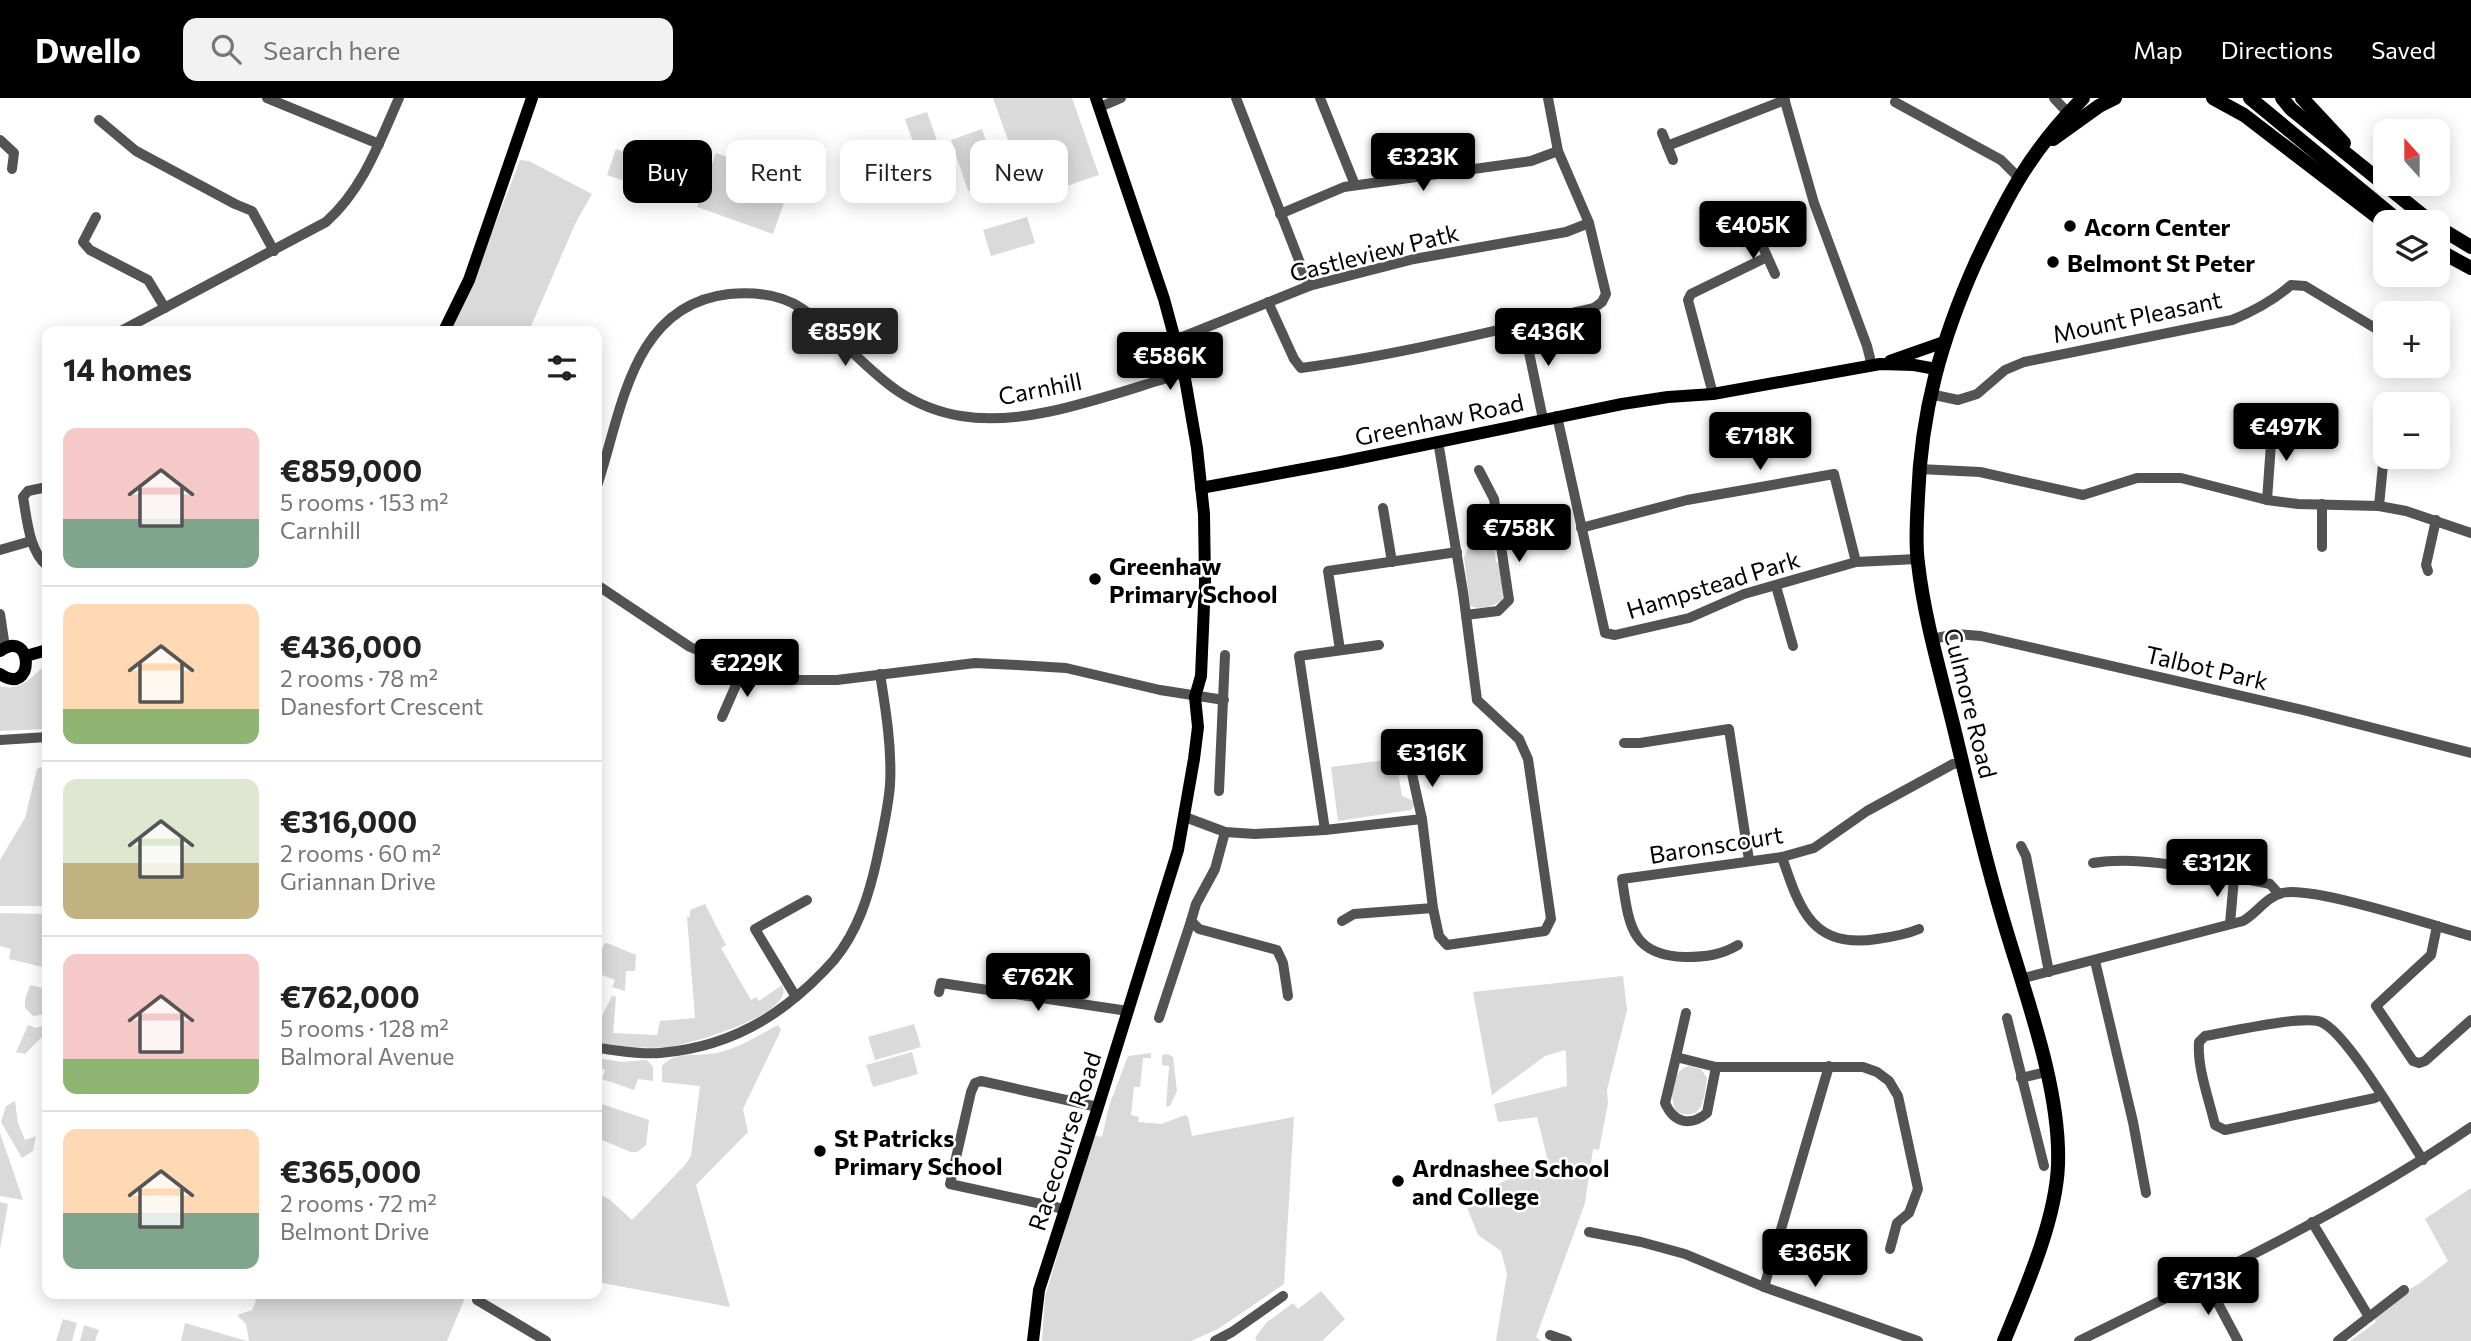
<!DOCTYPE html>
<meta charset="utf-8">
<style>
:root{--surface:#fff;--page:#f2f2f2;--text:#222;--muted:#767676;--line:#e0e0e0;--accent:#000}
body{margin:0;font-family:Commissioner,sans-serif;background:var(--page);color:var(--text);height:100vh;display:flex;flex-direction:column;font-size:26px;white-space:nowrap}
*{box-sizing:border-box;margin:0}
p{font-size:23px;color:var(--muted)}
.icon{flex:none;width:38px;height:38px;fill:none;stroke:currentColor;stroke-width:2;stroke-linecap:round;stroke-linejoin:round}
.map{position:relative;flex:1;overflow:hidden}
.side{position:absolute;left:42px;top:228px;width:560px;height:973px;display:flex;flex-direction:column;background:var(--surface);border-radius:14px;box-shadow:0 4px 18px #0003}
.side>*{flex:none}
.top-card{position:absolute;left:623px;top:42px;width:665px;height:63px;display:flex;gap:14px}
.needle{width:46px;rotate:339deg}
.tools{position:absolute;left:2373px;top:21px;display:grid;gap:14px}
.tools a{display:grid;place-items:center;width:77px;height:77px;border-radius:14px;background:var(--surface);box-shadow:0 4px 18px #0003;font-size:35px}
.price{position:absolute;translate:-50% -60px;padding:0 16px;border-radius:7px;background:var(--accent);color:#fff;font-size:23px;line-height:46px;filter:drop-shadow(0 2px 4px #0008)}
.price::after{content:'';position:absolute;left:50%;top:42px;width:21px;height:16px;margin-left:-10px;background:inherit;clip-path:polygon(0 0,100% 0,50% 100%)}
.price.on{background:#222;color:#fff}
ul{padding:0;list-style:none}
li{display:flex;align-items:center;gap:21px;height:175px;padding:0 21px}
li+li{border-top:2px solid var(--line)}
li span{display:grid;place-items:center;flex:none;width:196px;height:140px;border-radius:14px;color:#555}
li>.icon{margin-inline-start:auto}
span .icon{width:84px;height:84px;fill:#fffc;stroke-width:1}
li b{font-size:30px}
h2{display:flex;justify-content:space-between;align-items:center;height:84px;padding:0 21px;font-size:30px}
.pill{padding:0 24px;border-radius:14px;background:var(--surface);box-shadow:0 4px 18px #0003;font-size:24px;line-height:63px}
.pill.on{background:var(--accent);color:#fff}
header{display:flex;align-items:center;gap:42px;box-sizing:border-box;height:98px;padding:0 35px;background:var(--accent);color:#fff}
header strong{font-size:33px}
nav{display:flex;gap:38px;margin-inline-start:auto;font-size:24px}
.search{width:490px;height:63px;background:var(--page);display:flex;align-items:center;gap:18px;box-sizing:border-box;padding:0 24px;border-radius:14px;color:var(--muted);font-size:26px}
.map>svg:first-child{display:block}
.green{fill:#dadada}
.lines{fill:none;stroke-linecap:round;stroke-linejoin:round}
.minor{stroke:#535353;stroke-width:10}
.major{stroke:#000;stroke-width:12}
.highway{stroke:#000;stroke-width:14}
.poi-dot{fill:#000;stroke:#fff;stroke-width:2.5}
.labels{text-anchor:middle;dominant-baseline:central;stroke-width:5;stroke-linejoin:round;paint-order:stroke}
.poi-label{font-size:24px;font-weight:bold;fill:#000;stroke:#fff;text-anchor:start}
.street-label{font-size:24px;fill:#000;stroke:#fff}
</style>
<header>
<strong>Dwello</strong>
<div class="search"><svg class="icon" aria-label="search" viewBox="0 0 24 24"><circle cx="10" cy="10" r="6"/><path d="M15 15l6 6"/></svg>Search here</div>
<nav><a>Map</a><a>Directions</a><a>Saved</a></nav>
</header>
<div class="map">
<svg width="2471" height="1243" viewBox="0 0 2471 1243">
<rect width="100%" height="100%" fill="#fff"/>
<g class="green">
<polygon points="993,0 1072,0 1099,77 1029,101"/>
<polygon points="927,14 942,57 920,64 905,21"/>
<polygon points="982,31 999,82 968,93 951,42"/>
<polygon points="616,51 665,68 656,94 607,77"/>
<polygon points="716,55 792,82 773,136 697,109"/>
<polygon points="520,62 529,63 592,96 575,126 529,233 444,233 470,191"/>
<polygon points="1027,119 1035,145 991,158 983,132"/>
<path d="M1494 446 1496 464 1500 465 1503 501C1494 509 1481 512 1470 508L1464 459 1468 450Z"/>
<path d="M47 565V631L0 633V588C21 594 33 578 47 565Z"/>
<polygon points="1392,661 1396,662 1402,698 1414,703 1414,708 1411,712 1338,723 1331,669"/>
<polygon points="41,669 47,681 47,808 0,808 0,762 25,720 37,671"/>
<path d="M705 806 726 847 721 850 751 902 756 899 759 903 782 887C798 915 689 947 667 949 643 951 621 948 597 945V924H599L612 898 616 899 613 935 657 937 660 923 695 920 687 819H690V812Z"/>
<polygon points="0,815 47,816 47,870 9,861 11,851 0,848"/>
<polygon points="607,845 636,857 635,873 626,873 625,893 612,889 615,882 597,875 597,864 604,846"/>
<polygon points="1623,878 1627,912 1607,992 1608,1005 1599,1052 1593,1051 1585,1105 1536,1239 1541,1243 1496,1243 1507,1176 1501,1153 1478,1137 1464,1102 1548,1063 1537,1019 1498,1024 1494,1006 1567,988 1566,955 1565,952 1545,958 1492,997 1473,894"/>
<polygon points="30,887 47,891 47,916 33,918 25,910 25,901"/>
<polygon points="47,926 47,934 25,956 16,954 28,927 36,930"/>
<polygon points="914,926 921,949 875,962 868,939"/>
<path d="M778 927 781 932 743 1011 748 1034 696 1087 730 1209 597 1184V1095L609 1101 632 1122 685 1067 691 1058 700 988 662 984V968C674 954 693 958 710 956 733 954 758 938 778 927Z"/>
<polygon points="912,954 918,976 873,989 866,967"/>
<polygon points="1151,955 1151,960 1143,960 1140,989 1134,989 1131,1017 1139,1019 1138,1024 1162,1026 1185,1017 1188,1019 1192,1038 1294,1019 1284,1186 1218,1231 1191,1243 1042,1243 1045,1199 1093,1037 1102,1039 1109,1008 1128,958"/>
<polygon points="1168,956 1173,959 1177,993 1170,1008 1166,1009 1169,968 1162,967 1162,957"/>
<polygon points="597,960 622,964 647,962 653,969 653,983 638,981 634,992 602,981 605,972 597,969"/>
<path d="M1689 968 1701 971 1707 980C1704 1000 1704 1024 1677 1014 1668 1000 1671 972 1689 968Z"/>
<polygon points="15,1003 18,1025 25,1042 36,1038 33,1053 22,1060 1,1024 6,1008"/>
<polygon points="602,1006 649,1022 646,1047 637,1054 631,1054 597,1040 597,1025"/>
<polygon points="0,1035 23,1102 0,1098"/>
<polygon points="2471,1090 2471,1243 2350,1243 2376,1224 2371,1214 2420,1185 2448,1163 2425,1121"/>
<polygon points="0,1104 8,1106 0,1151"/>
<polygon points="1321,1193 1345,1221 1322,1243 1257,1243 1255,1240 1266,1225 1293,1205 1298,1211"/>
<polygon points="251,1195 467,1195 447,1243 249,1243 246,1226 237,1217 252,1212 256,1203"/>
<polygon points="63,1221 77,1225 72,1243 56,1243"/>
<polygon points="185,1225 247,1243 181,1243"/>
<polygon points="84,1227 99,1232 95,1243 80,1243"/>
</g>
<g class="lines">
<g class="minor">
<polyline points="267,0 379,46"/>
<polyline points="1236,0 1309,188"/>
<polyline points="1320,0 1355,87"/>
<polyline points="1784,0 1814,105 1867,248 1872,268"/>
<polyline points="2054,0 2068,15"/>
<polyline points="1895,4 2001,62 2019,80"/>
<polyline points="1100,9 1121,0"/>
<polyline points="99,22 136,53 235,106 252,113 274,153"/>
<polyline points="1662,35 1673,62"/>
<polyline points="0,42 14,55 12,71"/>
<polyline points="1667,48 1785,2"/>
<polyline points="1280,116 1344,89 1531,63 1558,53"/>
<polyline points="96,119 83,144 90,152 148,182 165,210"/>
<polyline points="1758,138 1775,176"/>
<path d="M1268 204 1294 261 1301 270C1400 257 1497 232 1594 210L1602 204 1606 196 1589 125 1558 53 1548 0"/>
<polyline points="1523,226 1543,321"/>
<path d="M121 233 326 124C363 91 379 45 399 0"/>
<polyline points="1175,242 1309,188 1414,161 1566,134 1589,125"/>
<polyline points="2438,248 2442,247"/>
<polyline points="1713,296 1688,202 1691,196 1767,159"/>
<path d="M1930 296 1958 302 1977 296 2005 272 2024 264 2232 222C2254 213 2273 203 2291 187L2305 188 2385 236"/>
<polyline points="1557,318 1605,535 1615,537 1689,520 1744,496 1856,464 1917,461"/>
<polyline points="2265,334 2271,346 2267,402"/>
<polyline points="1919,371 1980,374 2083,397 2137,380 2181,380 2267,402 2298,406 2379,408 2406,413 2471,435"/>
<path d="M597 388C622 314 631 207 729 196 752 194 780 196 801 210 858 249 883 305 961 318 1030 330 1116 294 1184 275"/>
<path d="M47 389 28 393 23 399C27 421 29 453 47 468"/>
<polyline points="2379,408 2385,346"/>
<polyline points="1383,410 1392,464"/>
<polyline points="1581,430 1687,402 1834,376 1856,464"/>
<polyline points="2322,449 2322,406"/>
<polyline points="0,452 31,443"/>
<polyline points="2428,473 2426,467 2436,422"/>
<polyline points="597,487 690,549 743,571 793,582 837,582 975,565 1017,567 1066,570 1160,592 1224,602"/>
<polyline points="1776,488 1793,548"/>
<polyline points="0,516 5,549"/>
<polyline points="1466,517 1498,513 1509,502 1494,401 1479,372"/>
<polyline points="1932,541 1956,536 1981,538 2303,612 2471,655"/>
<polyline points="1340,552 1328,473 1457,454"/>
<polyline points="722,619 743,571"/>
<polyline points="0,642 47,639"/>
<polyline points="1624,645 1640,645 1729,631 1749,762"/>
<polyline points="1219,693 1225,557"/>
<polyline points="1185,719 1225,734 1255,736 1325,732 1422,721"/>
<polyline points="1325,732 1299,558 1379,547"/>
<polyline points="1225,734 1215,771 1196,806 1191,823 1199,831 1277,852 1283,865 1288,898"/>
<polyline points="2021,748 2026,758 2049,874"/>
<path d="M1782 759C1800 812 1812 851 1877 841 1892 839 1905 837 1919 831"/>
<path d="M2093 765C2148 756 2215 776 2270 786L2279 796"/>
<polyline points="1433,810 1439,838 1447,847 1545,833 1551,821 1528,661 1519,641 1477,602 1463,494 1438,343"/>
<polyline points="1342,823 1354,816 1433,810 1422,721 1410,667"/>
<polyline points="2230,826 2234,780"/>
<polyline points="2437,828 2431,857 2376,908 2413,963 2419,965 2425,963 2471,922"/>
<path d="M1738 847C1721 857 1706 859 1686 859 1631 858 1629 827 1622 781L1782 759 1814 750 1867 713 1953 666 1963 665"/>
<polyline points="2095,863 2133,1024 2146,1095"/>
<path d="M2020 881 2243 823C2258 814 2265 800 2282 795 2311 787 2435 828 2471 838"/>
<polyline points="939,894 941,885 1128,913"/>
<polyline points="796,899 755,831 807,802"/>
<polyline points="1686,915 1676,959 1716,969 1863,969 1877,974 1889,983 1898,998 1918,1091 1909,1115 1897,1125 1890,1151"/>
<polyline points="1159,920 1191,823"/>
<polyline points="2007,920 2044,1068"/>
<path d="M597 950C617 952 640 957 660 955 707 951 751 934 787 906 804 893 820 878 834 862 858 833 869 797 877 761 882 736 888 712 890 687 892 651 886 613 880 576"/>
<path d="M1676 959 1665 1005C1674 1025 1690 1029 1707 1015L1716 969"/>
<polyline points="2021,980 2046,974"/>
<path d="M2380 997 2375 1000 2225 1032 2215 1027C2209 1001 2197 970 2199 944L2205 938C2229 934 2301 917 2321 924 2347 934 2405 1035 2423 1062"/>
<polyline points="1064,1111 950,1086 971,994 975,985 981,983 1098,1009"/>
<polyline points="2312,1124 2369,1219"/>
<polyline points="1589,1134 1641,1144 1685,1156 1764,1189 1918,1243"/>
<polyline points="2205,1181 2238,1243"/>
<polyline points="1764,1189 1829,968"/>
<polyline points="477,1202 546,1243"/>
<polyline points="1550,1237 1567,1243"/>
<polyline points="1215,1243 1232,1234 1283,1198"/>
<path d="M2079 1243C2212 1177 2349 1113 2471 1029"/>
<polyline points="2338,1243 2404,1192"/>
</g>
<g class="major">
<polyline points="444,233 469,182 532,0"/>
<polyline points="1890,263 1944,244"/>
<polyline points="1201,390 1341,364 1622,306 1668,299 1713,296 1880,266 1914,267 1936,271"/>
<path d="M0 553C34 529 35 600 0 576"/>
<polyline points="26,558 47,552"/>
<polyline points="1033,1243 1039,1192 1098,1009 1178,752 1194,661 1198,629 1195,599 1201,578 1205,484 1204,416 1197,350 1184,275 1164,201 1096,0"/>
</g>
<g class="highway">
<polyline points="2213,0 2244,17 2385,125"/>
<polyline points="2250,0 2400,124"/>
<polyline points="2282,0 2291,11 2431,124"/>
<polyline points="2302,0 2344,45"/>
<polyline points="2053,41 2099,8 2115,0"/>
<polyline points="2438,129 2471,149"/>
<polyline points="2438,152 2471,170"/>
<path d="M2004 1243C2025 1192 2056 1122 2058 1067 2061 987 2022 889 2000 811 1982 750 1968 688 1953 626 1940 573 1924 519 1918 465 1915 444 1917 421 1918 399 1921 314 1941 242 1976 164 2007 98 2031 52 2083 0"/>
</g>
</g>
<g class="poi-dot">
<circle cx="2070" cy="128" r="7"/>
<circle cx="2053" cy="164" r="7"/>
<circle cx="1095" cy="481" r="7"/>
<circle cx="820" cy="1053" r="7"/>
<circle cx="1398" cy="1083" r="7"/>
</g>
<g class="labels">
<g class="poi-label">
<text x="2084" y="128">Acorn Center</text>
<text x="2067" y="164">Belmont St Peter</text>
<text x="1109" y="467">Greenhaw<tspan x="1109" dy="28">Primary School</tspan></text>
<text x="834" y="1039">St Patricks<tspan x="834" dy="28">Primary School</tspan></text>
<text x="1412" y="1069">Ardnashee School<tspan x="1412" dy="28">and College</tspan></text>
</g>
<g class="street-label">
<text transform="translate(1374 154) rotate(-14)">Castleview Patk</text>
<text transform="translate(2137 218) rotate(-12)">Mount Pleasant</text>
<text transform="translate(1040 290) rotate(-11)">Carnhill</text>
<text transform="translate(1439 321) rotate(-12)">Greenhaw Road</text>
<text transform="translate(1713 486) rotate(-17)">Hampstead Park</text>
<text transform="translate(2207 569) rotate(13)">Talbot Park</text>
<text transform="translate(1971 605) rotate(76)">Culmore Road</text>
<text transform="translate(1716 746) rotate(-9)">Baronscourt</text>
<text transform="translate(1064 1043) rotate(-72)">Racecourse Road</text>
</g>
</g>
</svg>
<div class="tools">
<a><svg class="needle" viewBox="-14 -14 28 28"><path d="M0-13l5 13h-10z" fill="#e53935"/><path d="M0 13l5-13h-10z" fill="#767676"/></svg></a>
<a><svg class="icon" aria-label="layers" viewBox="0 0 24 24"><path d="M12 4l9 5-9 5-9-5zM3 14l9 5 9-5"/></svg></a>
<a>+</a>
<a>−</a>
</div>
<b class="price" style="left:1423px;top:95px">€323K</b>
<b class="price" style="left:1753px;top:163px">€405K</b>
<b class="price on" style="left:845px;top:270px">€859K</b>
<b class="price" style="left:1548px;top:270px">€436K</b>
<b class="price" style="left:1170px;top:294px">€586K</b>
<b class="price" style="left:2286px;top:365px">€497K</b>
<b class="price" style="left:1760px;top:374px">€718K</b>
<b class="price" style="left:1519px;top:466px">€758K</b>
<b class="price" style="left:747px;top:601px">€229K</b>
<b class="price" style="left:1432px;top:691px">€316K</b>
<b class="price" style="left:2217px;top:801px">€312K</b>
<b class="price" style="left:1038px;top:915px">€762K</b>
<b class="price" style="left:1815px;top:1191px">€365K</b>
<b class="price" style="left:2208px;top:1219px">€713K</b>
<div class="top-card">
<a class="pill on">Buy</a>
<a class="pill">Rent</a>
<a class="pill">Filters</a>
<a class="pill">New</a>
</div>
<section class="side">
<h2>14 homes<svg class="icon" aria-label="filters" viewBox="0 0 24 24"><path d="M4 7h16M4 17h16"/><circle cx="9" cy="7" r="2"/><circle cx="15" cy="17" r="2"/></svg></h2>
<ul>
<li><span style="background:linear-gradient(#f6c9c9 65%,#7fa58c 0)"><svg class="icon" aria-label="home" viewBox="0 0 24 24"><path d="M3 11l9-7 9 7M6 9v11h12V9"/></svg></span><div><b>€859,000</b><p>5 rooms · 153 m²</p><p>Carnhill</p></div></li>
<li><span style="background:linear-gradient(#ffd9b3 75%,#8fb573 0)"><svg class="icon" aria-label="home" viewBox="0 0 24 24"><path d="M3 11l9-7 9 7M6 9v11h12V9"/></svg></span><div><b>€436,000</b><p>2 rooms · 78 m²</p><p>Danesfort Crescent</p></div></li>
<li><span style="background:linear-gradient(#dfe7d0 60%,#c2b280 0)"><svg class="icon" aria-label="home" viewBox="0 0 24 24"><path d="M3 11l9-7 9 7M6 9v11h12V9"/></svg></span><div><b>€316,000</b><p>2 rooms · 60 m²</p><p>Griannan Drive</p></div></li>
<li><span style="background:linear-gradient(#f6c9c9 75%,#8fb573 0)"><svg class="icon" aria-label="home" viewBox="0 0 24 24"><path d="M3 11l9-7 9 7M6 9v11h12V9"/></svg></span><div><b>€762,000</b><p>5 rooms · 128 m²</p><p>Balmoral Avenue</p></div></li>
<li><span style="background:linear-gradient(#ffd9b3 60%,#7fa58c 0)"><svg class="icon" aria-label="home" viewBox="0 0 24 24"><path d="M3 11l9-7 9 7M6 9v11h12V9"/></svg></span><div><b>€365,000</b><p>2 rooms · 72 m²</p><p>Belmont Drive</p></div></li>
</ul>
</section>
</div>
